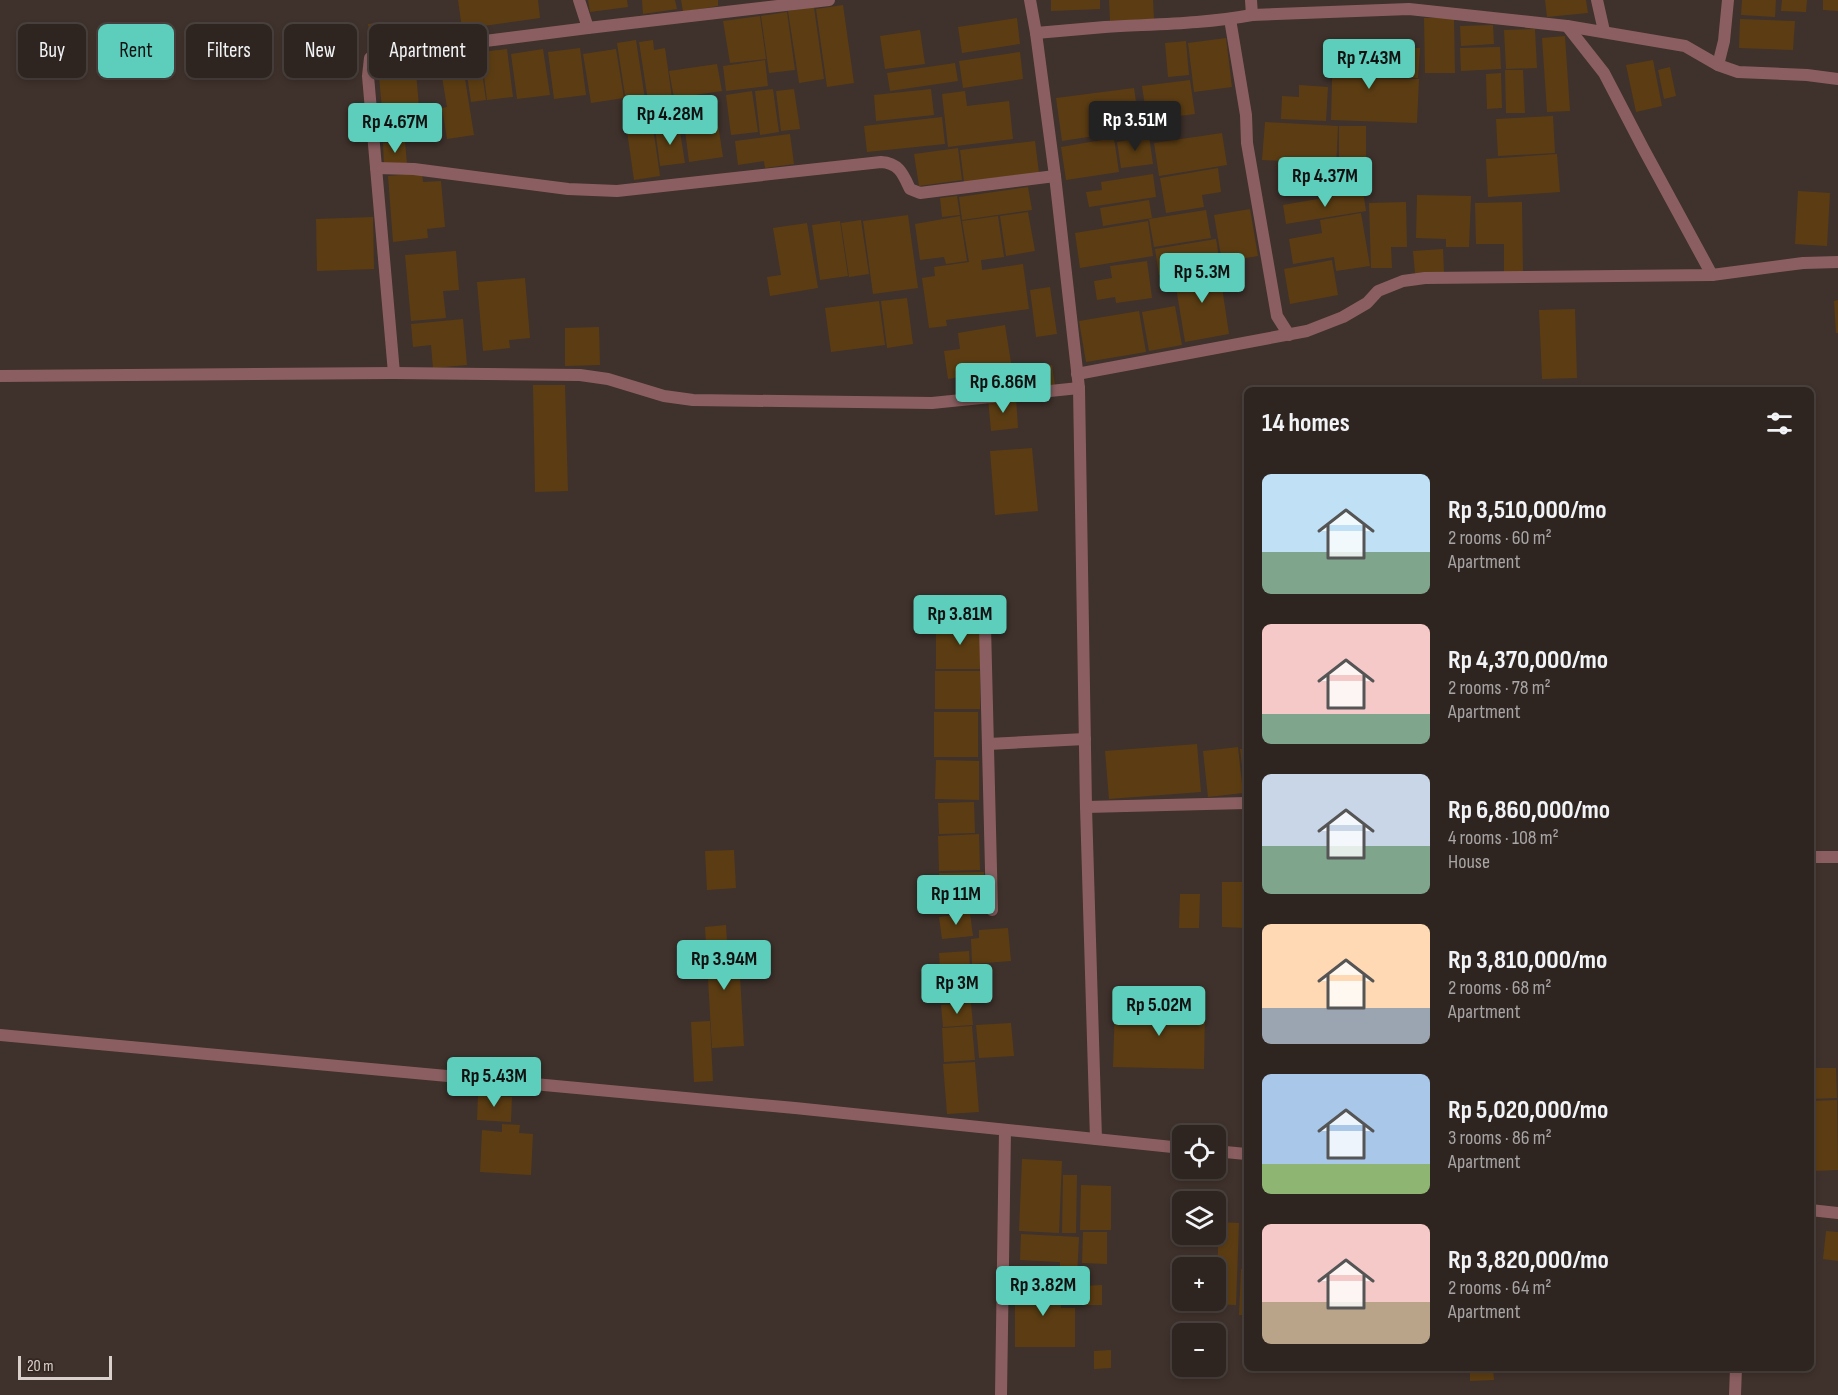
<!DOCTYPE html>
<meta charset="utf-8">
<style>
:root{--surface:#2f2520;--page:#3b312d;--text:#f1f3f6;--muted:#a7a5a5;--line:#4a423e;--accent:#5ccebb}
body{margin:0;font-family:"Sofia Sans Condensed",sans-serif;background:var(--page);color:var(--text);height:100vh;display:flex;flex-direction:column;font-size:22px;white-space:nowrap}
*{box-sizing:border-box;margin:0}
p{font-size:20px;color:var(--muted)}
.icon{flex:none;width:33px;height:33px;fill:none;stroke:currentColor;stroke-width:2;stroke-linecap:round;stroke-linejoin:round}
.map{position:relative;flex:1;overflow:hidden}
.side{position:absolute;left:1244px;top:387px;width:570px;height:984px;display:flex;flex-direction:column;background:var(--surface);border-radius:9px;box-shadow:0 3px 9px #0003,0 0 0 2px var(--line)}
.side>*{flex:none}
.hud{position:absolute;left:18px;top:24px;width:570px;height:54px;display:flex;gap:12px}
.controls{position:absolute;left:1172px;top:1125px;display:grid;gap:12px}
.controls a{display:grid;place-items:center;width:54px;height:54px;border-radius:9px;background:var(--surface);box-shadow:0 3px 9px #0003,0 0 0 2px var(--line);font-size:30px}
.scale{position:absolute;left:18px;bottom:15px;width:94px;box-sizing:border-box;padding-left:6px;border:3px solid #dad1cd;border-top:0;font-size:16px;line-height:21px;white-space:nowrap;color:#dad1cd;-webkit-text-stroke:4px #352722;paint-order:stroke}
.price{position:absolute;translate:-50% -51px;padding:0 14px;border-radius:6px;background:var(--accent);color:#111;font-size:20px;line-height:39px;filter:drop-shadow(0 2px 3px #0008)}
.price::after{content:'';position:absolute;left:50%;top:36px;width:18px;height:14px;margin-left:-9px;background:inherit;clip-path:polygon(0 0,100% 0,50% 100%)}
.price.active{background:#222;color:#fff}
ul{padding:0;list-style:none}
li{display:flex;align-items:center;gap:18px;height:150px;padding:0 18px}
li span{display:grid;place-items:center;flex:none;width:168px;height:120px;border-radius:9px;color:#555}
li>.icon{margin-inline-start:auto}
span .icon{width:72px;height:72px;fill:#fffc;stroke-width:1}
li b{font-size:26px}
h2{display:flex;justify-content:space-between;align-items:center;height:72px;padding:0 18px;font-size:26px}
.tag{padding:0 21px;border-radius:9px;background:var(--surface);box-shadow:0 3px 9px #0003,0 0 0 2px var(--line);font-size:21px;line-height:54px}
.tag.active{background:var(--accent);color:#111}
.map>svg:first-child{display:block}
.building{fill:#5c3d13}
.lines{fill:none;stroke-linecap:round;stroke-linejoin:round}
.service{stroke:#8b5f61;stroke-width:12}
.minor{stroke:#8b5f61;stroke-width:12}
</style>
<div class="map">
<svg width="1838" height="1395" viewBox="0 0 1838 1395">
<rect width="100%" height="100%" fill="#3f312b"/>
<g class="building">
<polygon points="458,0 538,0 540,18 462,29"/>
<polygon points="588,0 627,0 628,7 590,12"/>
<polygon points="642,0 675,0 677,9 643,14"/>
<polygon points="681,0 718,0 718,6 683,12"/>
<polygon points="1051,0 1100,0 1100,9 1051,11"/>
<polygon points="1109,0 1153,0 1154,19 1110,21"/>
<polygon points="1545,0 1586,0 1588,13 1547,17"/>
<polygon points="1742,0 1776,0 1775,17 1741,15"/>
<polygon points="1782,0 1807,0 1806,12 1781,11"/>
<polygon points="1823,0 1838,0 1838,11 1823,10"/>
<polygon points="843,5 854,83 827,87 816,9"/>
<polygon points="814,7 824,79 799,83 788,11"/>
<polygon points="787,12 795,70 769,73 761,16"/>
<polygon points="760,16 766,59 730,63 723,21"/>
<polygon points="1017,18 1020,44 962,53 958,27"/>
<polygon points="1424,18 1454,18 1455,73 1425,73"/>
<polygon points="1740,19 1795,21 1793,50 1739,48"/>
<polygon points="387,22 389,47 371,50 368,24"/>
<polygon points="1493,25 1494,44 1461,46 1460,26"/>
<polygon points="1535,29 1537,68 1506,69 1504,30"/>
<polygon points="920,30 925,64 885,69 880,36"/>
<polygon points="1565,36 1570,111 1547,112 1542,38"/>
<polygon points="1226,38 1232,87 1194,92 1188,43"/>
<polygon points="636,40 645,99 626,102 617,43"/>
<polygon points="653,40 654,50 665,48 672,98 648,101 639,42"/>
<polygon points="1186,41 1189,75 1168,77 1165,43"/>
<polygon points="1333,42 1370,43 1369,78 1419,79 1417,123 1331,120"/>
<polygon points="1389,47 1420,48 1418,78 1389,77"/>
<polygon points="1500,47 1501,69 1461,71 1460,48"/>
<polygon points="580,48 586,95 554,99 548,52"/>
<polygon points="507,49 513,97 487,100 481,52"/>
<polygon points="543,49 550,95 517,99 511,54"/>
<polygon points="616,49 624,98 591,103 583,54"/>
<polygon points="479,52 486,100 471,102 464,55"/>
<polygon points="1020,52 1023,79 963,88 959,61"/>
<polygon points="461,54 474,135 447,139 442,108 447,107 439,58"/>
<polygon points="765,60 768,86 726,91 723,66"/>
<polygon points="1653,60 1662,106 1636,112 1626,65"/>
<polygon points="415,61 421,129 384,133 378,64"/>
<polygon points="955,63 958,81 890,91 887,73"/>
<polygon points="717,64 722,91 674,98 669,71"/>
<polygon points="1670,67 1676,96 1664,99 1658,70"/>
<polygon points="1505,70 1523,70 1525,113 1506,113"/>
<polygon points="1501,73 1502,108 1487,109 1486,74"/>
<polygon points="1190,80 1195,114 1147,120 1142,86"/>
<polygon points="1299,85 1328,87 1326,121 1281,119 1282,96 1299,97"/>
<polygon points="1134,88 1140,129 1062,141 1056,98"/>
<polygon points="773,89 779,132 760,135 755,91"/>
<polygon points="794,89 800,129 781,131 776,91"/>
<polygon points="931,89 934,115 876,121 874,95"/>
<polygon points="752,91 758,132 731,135 726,95"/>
<polygon points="965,91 967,106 1009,101 1013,139 948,147 942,94"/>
<polygon points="713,97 715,116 688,120 684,101"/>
<polygon points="677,102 680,121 654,125 652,106"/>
<polygon points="651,113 660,176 634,180 625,117"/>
<polygon points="1553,116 1555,153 1498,156 1496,119"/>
<polygon points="942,117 945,144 867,152 864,126"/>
<polygon points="717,118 723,157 689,162 684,122"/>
<polygon points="1265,122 1338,126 1335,190 1286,187 1288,161 1262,160"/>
<polygon points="679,125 685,163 660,166 655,128"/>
<rect x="1339" y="126" width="27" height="46"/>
<polygon points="1222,133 1227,165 1159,176 1154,143"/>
<polygon points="790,134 794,164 765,168 764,161 738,165 735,141"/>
<polygon points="1149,136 1153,164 1121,168 1117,142"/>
<polygon points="1114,138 1119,172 1066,180 1061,147"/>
<polygon points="405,141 407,164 384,166 383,143"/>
<polygon points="1035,141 1039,173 964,182 960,150"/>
<polygon points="958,148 962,180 919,186 914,154"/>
<polygon points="1557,154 1560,192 1488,197 1486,159"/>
<polygon points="1218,168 1221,192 1202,195 1204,207 1166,213 1160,178"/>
<polygon points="422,173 423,182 441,181 445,227 427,229 428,238 393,242 388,176"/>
<polygon points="1153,174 1156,197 1089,207 1086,192 1102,190 1101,182"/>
<polygon points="1028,187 1032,210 962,220 959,197"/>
<polygon points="1363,191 1366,211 1286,224 1283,205"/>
<polygon points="1798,191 1830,193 1827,246 1795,244"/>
<polygon points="1417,195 1471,196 1469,247 1446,247 1446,239 1416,238"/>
<polygon points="957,196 960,215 942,217 940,198"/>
<polygon points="1149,200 1152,218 1103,226 1100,208"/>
<polygon points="1406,202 1407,247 1391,247 1392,268 1371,268 1369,203"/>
<polygon points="1522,202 1523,272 1504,272 1504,244 1476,244 1475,203"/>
<polygon points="1250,209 1258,256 1222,262 1214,215"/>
<polygon points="1206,210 1211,238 1154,247 1149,219"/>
<polygon points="1028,212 1035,251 1006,256 1000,216"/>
<polygon points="1361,213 1370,266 1336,271 1334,257 1293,264 1289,239 1322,233 1320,220"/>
<polygon points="908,215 918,288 873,294 863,221"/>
<polygon points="960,216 967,261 946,264 944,257 920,260 915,224"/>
<polygon points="998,216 1004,257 981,260 982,270 1023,264 1029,309 946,320 947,326 929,328 922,278 935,276 934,267 969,262 962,221"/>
<polygon points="373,217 374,269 317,271 316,219"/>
<polygon points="861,220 869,274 849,277 841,223"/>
<polygon points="840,221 848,276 820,280 812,225"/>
<polygon points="1148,221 1153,256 1080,268 1075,233"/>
<polygon points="807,223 818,288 770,296 767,277 781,275 773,228"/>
<polygon points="1216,239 1220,264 1159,275 1155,249"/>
<polygon points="1443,249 1444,272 1415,273 1413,251"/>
<polygon points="456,251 459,290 443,291 446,318 411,321 405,255"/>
<polygon points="1332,260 1338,295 1290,304 1284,269"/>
<polygon points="1147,261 1152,298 1116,303 1115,297 1097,300 1094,281 1112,278 1110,266"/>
<polygon points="1219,267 1229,334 1185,342 1174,275"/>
<polygon points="525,278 530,338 509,340 510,348 483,351 477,282"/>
<polygon points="1050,287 1057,334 1036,337 1030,290"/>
<polygon points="907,298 913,344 887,348 881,301"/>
<polygon points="1838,300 1838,333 1836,333 1834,301"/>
<polygon points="879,301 885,345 831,352 825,308"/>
<polygon points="1175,306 1182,345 1149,351 1142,312"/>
<polygon points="1575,309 1577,378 1542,379 1539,310"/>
<polygon points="1139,311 1146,352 1086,362 1079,321"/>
<polygon points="463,319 467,365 433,368 431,345 413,347 411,324"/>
<polygon points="1005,325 1012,369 948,379 944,351 960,349 958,333"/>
<polygon points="599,327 600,365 565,366 565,328"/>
<polygon points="1052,365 1055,386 1007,393 1004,372"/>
<polygon points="533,385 565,385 568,491 535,492"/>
<polygon points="1016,397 1018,428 991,431 988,399"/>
<polygon points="1032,448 1038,511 995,515 990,451"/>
<rect x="936" y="623" width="47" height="46"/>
<rect x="935" y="671" width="45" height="38"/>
<rect x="934" y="712" width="44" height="45"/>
<polygon points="1197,744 1201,792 1109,799 1105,751"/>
<polygon points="1238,747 1243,793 1208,797 1203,751"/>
<polygon points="1240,749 1246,749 1246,789 1245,789"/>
<polygon points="936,760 979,761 979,800 935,799"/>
<polygon points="974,802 975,833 939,834 938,803"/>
<polygon points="979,834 980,870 939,871 938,836"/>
<polygon points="734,850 736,888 707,890 705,851"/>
<polygon points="984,872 985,909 940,910 939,873"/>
<polygon points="1222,882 1242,882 1242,889 1246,889 1246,928 1222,927"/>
<polygon points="1180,894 1200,894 1199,928 1179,928"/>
<polygon points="970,913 973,936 942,939 939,917"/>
<polygon points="726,925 728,958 739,958 744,1046 712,1048 705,927"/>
<polygon points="1008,928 1011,961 972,964 971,939 979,938 979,930"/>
<polygon points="969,951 972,1001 942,1003 939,953"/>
<polygon points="971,1003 973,1025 943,1027 941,1005"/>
<polygon points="1115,1005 1205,1007 1204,1069 1113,1067"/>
<polygon points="710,1021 713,1081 694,1082 691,1022"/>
<polygon points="1011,1023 1014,1056 979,1058 976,1025"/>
<polygon points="972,1026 975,1060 944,1062 942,1028"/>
<polygon points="975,1062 979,1112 947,1114 943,1064"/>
<polygon points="1810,1068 1836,1068 1837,1098 1810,1099"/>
<polygon points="478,1095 512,1097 511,1122 477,1120"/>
<polygon points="1837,1100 1838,1170 1813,1171 1811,1101"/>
<polygon points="502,1124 520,1125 519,1133 533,1134 531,1175 480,1172 482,1130 502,1132"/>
<polygon points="1022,1159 1062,1161 1059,1233 1019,1231"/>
<polygon points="1063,1175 1077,1175 1076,1233 1062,1233"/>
<polygon points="1081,1185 1111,1186 1111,1230 1080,1230"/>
<polygon points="1219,1222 1239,1223 1236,1305 1216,1304"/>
<polygon points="1826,1231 1838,1232 1838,1261 1823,1259"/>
<polygon points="1083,1232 1107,1232 1107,1264 1082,1263"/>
<polygon points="1021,1234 1079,1237 1077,1277 1060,1276 1060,1262 1020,1260"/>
<polygon points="1241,1269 1246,1269 1246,1315 1239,1315"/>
<polygon points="1015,1283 1061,1283 1061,1308 1075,1308 1075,1347 1015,1347"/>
<polygon points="1102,1285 1102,1305 1082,1305 1082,1286"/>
<polygon points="1111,1350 1111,1368 1094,1369 1094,1351"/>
<polygon points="1470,1368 1493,1368 1494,1380 1470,1381"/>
</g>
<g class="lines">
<polyline class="service" points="1086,807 1246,803"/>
<g class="minor">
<polyline points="579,0 588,28"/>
<polyline points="1030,0 1036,33 1055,176 1079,388 1086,807 1096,1139"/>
<polyline points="1251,0 1252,15"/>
<polyline points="1597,0 1604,31"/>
<polyline points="1230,19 1246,115 1247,143 1277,316 1289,335"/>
<polyline points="1567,26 1604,73 1643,148 1712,275"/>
<path d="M1036 33C1059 31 1082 29 1105 27 1154 24 1203 24 1252 15L1409 9 1567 26 1685 46 1718 65 1738 72 1807 75 1838 79"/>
<polyline points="1718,65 1724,41 1728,0"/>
<path d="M376 168 414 169 568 189 617 191 881 162C899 163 903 174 910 189L920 193 1055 176"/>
<polyline points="394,373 368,76 370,58 374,55 588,28 829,0"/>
<polyline points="1077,374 1307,331 1343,317 1367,303 1378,291 1403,281 1425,278 1712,275 1803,263 1838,262"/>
<polyline points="0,376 394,373 580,375 608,379 664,396 693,400 932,403 1079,388"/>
<polyline points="985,626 992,910"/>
<polyline points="988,744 1085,739"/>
<polyline points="1810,857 1838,857"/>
<polyline points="0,1035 795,1108 1182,1148"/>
<polyline points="1215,1151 1246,1154"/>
<polyline points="1810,1210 1838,1213"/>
<polyline points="1001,1395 1005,1130"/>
<polyline points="1735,1395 1736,1368"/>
</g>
</g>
</svg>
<div class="controls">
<a><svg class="icon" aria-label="locate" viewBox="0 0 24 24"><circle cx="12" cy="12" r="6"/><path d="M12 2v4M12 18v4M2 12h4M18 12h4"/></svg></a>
<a><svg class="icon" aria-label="layers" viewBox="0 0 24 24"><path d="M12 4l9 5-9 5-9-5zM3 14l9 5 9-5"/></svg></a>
<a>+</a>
<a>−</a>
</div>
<div class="scale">20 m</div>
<b class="price" style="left:1369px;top:90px">Rp 7.43M</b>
<b class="price" style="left:670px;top:146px">Rp 4.28M</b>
<b class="price active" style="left:1135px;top:152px">Rp 3.51M</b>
<b class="price" style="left:395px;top:154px">Rp 4.67M</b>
<b class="price" style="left:1325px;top:208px">Rp 4.37M</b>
<b class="price" style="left:1202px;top:304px">Rp 5.3M</b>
<b class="price" style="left:1003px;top:414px">Rp 6.86M</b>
<b class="price" style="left:960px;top:646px">Rp 3.81M</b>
<b class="price" style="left:956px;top:926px">Rp 11M</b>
<b class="price" style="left:724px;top:991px">Rp 3.94M</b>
<b class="price" style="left:957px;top:1015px">Rp 3M</b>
<b class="price" style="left:1159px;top:1037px">Rp 5.02M</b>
<b class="price" style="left:494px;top:1108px">Rp 5.43M</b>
<b class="price" style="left:1043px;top:1317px">Rp 3.82M</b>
<div class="hud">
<a class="tag">Buy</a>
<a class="tag active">Rent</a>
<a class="tag">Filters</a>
<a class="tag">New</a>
<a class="tag">Apartment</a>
</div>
<section class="side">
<h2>14 homes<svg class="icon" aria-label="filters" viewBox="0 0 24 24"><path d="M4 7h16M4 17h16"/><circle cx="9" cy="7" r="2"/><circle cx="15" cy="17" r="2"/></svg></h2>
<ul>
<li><span style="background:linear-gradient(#bfe0f5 65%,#7fa58c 0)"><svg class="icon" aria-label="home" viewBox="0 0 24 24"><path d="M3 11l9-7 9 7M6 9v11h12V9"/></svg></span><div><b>Rp 3,510,000/mo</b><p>2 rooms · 60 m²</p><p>Apartment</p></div></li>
<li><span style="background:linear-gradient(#f6c9c9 75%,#7fa58c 0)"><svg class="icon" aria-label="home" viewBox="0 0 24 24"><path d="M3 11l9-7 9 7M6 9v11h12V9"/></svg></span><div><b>Rp 4,370,000/mo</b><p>2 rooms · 78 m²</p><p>Apartment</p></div></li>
<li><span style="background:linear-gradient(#c9d6e8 60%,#7fa58c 0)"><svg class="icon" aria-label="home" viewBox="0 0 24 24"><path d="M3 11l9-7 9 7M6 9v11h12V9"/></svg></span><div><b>Rp 6,860,000/mo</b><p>4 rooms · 108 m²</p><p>House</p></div></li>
<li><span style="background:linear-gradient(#ffd9b3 70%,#9aa5b1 0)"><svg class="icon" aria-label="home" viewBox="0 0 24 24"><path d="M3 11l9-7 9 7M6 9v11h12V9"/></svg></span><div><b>Rp 3,810,000/mo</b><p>2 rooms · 68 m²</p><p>Apartment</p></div></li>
<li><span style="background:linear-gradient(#a9c7e8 75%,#8fb573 0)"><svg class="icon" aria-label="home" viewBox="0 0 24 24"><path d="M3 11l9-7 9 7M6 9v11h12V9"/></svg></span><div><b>Rp 5,020,000/mo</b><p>3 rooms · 86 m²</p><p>Apartment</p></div></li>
<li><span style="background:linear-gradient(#f6c9c9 65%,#b9a48a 0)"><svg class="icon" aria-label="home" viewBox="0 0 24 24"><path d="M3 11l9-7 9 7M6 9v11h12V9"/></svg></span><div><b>Rp 3,820,000/mo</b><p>2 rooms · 64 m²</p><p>Apartment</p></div></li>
</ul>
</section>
</div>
